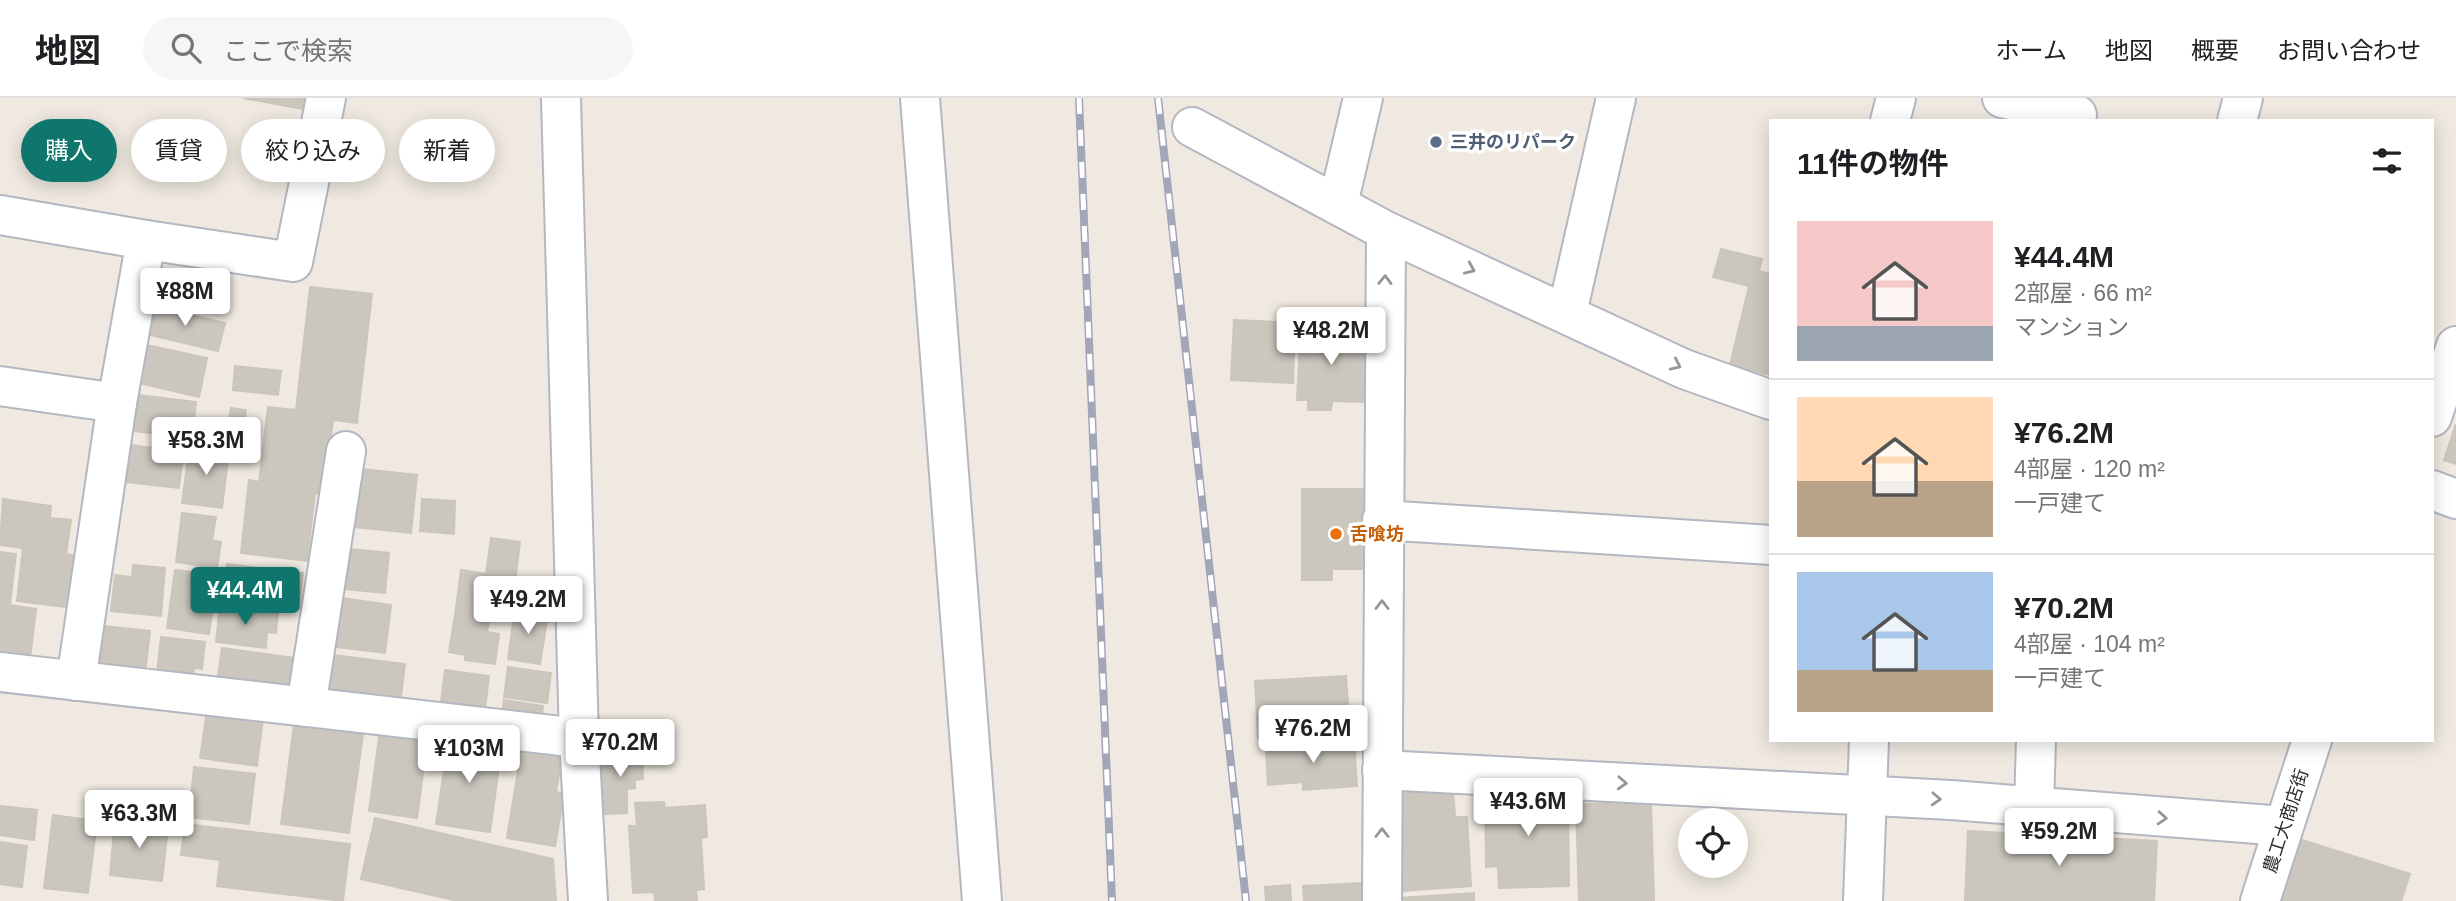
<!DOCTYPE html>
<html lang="ja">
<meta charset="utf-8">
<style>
:root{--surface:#fff;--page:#f6f6f6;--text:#202124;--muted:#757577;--line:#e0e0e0;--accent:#0f766e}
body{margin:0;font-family:Helvetica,"Noto Sans JP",sans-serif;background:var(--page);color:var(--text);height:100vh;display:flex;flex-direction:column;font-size:26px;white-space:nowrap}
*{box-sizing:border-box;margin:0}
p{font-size:23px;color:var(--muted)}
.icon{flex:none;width:38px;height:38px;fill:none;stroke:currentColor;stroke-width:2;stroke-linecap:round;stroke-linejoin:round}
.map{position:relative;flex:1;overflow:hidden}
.side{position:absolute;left:1769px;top:21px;width:665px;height:623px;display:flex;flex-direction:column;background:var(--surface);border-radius:0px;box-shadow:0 4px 18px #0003}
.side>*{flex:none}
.top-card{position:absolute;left:21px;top:21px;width:665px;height:63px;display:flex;gap:14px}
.tools{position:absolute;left:1678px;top:710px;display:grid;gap:14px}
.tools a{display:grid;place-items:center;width:70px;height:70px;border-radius:50%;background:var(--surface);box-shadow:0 4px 18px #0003;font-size:35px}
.price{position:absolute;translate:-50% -60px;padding:0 16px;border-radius:7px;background:#fff;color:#222;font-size:23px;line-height:46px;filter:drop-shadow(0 2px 4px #0008)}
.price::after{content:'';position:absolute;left:50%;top:42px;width:21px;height:16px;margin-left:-10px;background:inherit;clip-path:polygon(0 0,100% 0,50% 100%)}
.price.selected{background:var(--accent);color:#fff}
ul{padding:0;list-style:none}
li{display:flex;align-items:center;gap:21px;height:175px;padding:0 28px}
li+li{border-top:2px solid var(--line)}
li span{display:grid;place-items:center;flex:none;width:196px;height:140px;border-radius:0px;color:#555}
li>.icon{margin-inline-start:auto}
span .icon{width:84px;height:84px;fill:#fffc;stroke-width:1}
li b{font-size:30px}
h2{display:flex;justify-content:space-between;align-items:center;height:84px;padding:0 28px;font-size:30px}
.tag{padding:0 24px;border-radius:32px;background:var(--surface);box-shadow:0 4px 18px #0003;font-size:24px;line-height:63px}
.tag.selected{background:var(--accent);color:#fff}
header{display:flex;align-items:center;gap:42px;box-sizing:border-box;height:98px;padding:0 35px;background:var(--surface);border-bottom:2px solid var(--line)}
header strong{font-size:33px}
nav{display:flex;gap:38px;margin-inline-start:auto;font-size:24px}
.search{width:490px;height:63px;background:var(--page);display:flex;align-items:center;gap:18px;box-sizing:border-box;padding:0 24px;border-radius:38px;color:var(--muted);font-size:26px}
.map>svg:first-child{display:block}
.building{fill:#cbc7bf;stroke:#cbc5ba;stroke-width:2}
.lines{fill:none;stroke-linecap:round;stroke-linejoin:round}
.minor-casing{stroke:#b4b7c1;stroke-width:42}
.minor{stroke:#fff;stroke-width:38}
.rail-casing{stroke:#a3a6b8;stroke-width:8}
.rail{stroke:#fff;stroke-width:5;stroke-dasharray:16;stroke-linecap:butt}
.oneway{stroke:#969696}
.service-dot{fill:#5c6f8a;stroke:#fff;stroke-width:2.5}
.food-dot{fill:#e8710a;stroke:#fff;stroke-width:2.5}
.labels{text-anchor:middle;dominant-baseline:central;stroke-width:7;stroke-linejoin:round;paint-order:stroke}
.service-label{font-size:18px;font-weight:bold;fill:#4e5e75;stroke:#fff;text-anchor:start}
.food-label{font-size:18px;font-weight:bold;fill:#c56008;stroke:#fff;text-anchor:start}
.street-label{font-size:18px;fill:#2e2e2e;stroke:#fff}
</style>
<header>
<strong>地図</strong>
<div class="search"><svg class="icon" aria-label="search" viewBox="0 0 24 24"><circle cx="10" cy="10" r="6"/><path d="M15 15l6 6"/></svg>ここで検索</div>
<nav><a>ホーム</a><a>地図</a><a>概要</a><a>お問い合わせ</a></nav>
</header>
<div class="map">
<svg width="2456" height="803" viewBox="0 0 2456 803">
<rect width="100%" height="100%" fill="#efe9e1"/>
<g class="building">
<polygon points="243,0 316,0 314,13"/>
<polygon points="1721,151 1762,161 1759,173 1771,176 1771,277 1730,267 1749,188 1713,179"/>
<polygon points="310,189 372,196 357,325 333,322 324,396 315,395 307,463 241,455 249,382 259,384 268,309 296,312"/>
<polygon points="152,208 225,225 218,253 146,236"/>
<polygon points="1234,222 1295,225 1293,285 1231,282"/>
<polygon points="1301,230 1366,233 1364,304 1332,303 1331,312 1308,312 1308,302 1297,302"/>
<polygon points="142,246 207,260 199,299 143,286 145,272 136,270"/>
<polygon points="235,268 281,273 278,297 233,292"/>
<polygon points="138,297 196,304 192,340 133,333"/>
<polygon points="231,310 246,312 243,336 227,333"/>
<polygon points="2456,326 2456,366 2444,362"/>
<polygon points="153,342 184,346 179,390 127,384 131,347 152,350"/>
<polygon points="190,347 229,353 222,410 182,405"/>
<polygon points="361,371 417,377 411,435 355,429"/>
<polygon points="1302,391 1365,391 1365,471 1332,471 1332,482 1302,482"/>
<polygon points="3,401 51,408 50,420 71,422 66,456 79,458 73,510 17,503 23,450 0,447"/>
<polygon points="422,401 455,403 454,436 420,433"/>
<polygon points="182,415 216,419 212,442 221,444 217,470 176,464"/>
<polygon points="491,440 520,444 514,493 493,490 490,516 456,511 461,472 486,476"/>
<polygon points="350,451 389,455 385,495 346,491"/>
<polygon points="0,454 16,456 10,507 36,511 29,569 0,565"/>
<polygon points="227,466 303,475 299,511 223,503"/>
<polygon points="133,467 165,470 161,518 111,513 115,477 132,479"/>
<polygon points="175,472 217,477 209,536 167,530"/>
<polygon points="342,500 391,507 385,555 335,549"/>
<polygon points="220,508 278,515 276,535 267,534 266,550 216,544"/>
<polygon points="456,511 490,516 487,534 499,536 495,566 465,562 465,557 449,554"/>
<polygon points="515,511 548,516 540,566 508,561"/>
<polygon points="103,528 150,533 144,584 97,579"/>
<polygon points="161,539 205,544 202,571 194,570 192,587 156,583"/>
<polygon points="222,550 295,560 289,602 216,592"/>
<polygon points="333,557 405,566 399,614 328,595"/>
<polygon points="508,569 551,575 547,605 504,599"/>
<polygon points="445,572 489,578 484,619 440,614"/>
<polygon points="1346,578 1350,635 1258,640 1255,583"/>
<polygon points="504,602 543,608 540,632 501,626"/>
<polygon points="207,613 263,620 257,668 200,660"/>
<polygon points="294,627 363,637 349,735 281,726"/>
<polygon points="380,632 428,638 417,720 369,713"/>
<polygon points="449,639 502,647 490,734 436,726"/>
<polygon points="1354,643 1357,688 1303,692 1303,684 1268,687 1266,650"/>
<polygon points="522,648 563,655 556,694 564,695 555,748 507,740"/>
<polygon points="642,653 643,681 635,682 635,690 627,691 627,715 604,716 602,655"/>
<polygon points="194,669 255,676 249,726 189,719"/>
<polygon points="1453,691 1455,719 1467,719 1471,788 1402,793 1397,695"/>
<polygon points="1568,694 1569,788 1499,790 1498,768 1486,769 1485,695"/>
<polygon points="664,704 665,710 705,707 707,739 701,740 704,791 696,792 697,803 655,803 654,794 633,795 629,728 637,728 635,705"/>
<polygon points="1651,704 1654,803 1579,803 1576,706"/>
<polygon points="0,708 37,712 34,742 0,737"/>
<polygon points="53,717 97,723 88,795 44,790"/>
<polygon points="375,720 553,761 556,803 458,803 361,781"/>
<polygon points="115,722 168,728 162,783 110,777"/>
<polygon points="185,726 350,746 343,803 217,788 220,762 181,757"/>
<polygon points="1968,733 2157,743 2154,803 1965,803"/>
<polygon points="2302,742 2410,776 2401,803 2283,803"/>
<polygon points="0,744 27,748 22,789 0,786"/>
<polygon points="1363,785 1364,803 1304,803 1303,788"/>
<polygon points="1290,787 1291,803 1266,803 1265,789"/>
<polygon points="1474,795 1474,803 1399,803 1399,800"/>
</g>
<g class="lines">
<g class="minor-casing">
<g id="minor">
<polyline points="561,0 579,640 588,803"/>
<polyline points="920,0 982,803"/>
<polyline points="2002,0 2077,17 2075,23"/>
<polyline points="1890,23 1896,0"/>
<polyline points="2237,23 2243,0"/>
<polyline points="1192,29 1386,133 1684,271 1771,302"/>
<polyline points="1338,106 1363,0"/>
<polyline points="0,117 146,142 117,305 76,583"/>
<polyline points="146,142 293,164 326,0"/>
<polyline points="1567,215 1616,0"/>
<polyline points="0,288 117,305"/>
<polyline points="2432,319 2456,248"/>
<polyline points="2432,392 2456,401"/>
<polyline points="1382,422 1771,447"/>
<polyline points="0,574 579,640"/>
<polyline points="306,609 346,353"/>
<polyline points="1382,672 1951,702 2283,728"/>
<polyline points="2034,709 2036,642"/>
<polyline points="1382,803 1386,133"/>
<polyline points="1863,803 1869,642"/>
<polyline points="2260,803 2312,642"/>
</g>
</g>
<use href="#minor" class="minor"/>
<g class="rail-casing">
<g id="rail">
<polyline points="1079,0 1112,803"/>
<polyline points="1158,0 1246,803"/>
</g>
</g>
<use href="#rail" class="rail"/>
</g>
<defs><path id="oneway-chevron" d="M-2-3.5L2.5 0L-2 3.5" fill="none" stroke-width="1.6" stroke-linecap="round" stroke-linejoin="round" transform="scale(1.75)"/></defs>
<g class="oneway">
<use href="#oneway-chevron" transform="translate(1470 171) rotate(24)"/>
<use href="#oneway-chevron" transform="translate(1385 182) rotate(-89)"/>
<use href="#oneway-chevron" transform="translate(1676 267) rotate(25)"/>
<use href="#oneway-chevron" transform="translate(1382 507) rotate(-90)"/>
<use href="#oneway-chevron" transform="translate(1622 685) rotate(3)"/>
<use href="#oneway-chevron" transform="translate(1936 701) rotate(3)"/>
<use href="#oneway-chevron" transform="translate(2162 720) rotate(4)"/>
<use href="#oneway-chevron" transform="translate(1382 735) rotate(-90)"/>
</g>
<circle class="service-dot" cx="1436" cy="44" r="7"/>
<circle class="food-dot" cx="1336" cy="436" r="7"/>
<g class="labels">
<g class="service-label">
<text x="1450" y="44">三井のリパーク</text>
</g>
<g class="food-label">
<text x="1350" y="436">舌喰坊</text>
</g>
<g class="street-label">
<text transform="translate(2286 723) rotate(-72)">農工大商店街</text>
</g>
</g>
</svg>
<div class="tools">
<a><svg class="icon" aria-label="locate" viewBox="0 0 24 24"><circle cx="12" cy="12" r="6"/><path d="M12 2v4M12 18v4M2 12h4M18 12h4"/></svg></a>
</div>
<b class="price" style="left:185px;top:230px">¥88M</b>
<b class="price" style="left:1331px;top:269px">¥48.2M</b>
<b class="price" style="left:206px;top:379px">¥58.3M</b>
<b class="price selected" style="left:245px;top:529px">¥44.4M</b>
<b class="price" style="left:528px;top:538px">¥49.2M</b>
<b class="price" style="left:1313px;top:667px">¥76.2M</b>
<b class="price" style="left:620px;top:681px">¥70.2M</b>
<b class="price" style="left:469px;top:687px">¥103M</b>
<b class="price" style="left:1528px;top:740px">¥43.6M</b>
<b class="price" style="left:139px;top:752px">¥63.3M</b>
<b class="price" style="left:2059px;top:770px">¥59.2M</b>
<div class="top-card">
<a class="tag selected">購入</a>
<a class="tag">賃貸</a>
<a class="tag">絞り込み</a>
<a class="tag">新着</a>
</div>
<section class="side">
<h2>11件の物件<svg class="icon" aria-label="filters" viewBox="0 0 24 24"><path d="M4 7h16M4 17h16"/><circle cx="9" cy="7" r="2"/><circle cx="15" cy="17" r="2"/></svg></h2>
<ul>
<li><span style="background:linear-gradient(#f6c9c9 75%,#9aa5b1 0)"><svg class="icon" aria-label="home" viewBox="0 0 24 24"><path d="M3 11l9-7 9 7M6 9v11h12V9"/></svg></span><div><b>¥44.4M</b><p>2部屋 · 66 m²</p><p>マンション</p></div></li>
<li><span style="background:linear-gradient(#ffd9b3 60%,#b9a48a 0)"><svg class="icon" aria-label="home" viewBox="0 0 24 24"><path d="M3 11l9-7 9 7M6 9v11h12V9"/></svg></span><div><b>¥76.2M</b><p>4部屋 · 120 m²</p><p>一戸建て</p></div></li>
<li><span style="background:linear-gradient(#a9c7e8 70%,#b9a48a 0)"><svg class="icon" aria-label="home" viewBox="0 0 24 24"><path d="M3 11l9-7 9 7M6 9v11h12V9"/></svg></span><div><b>¥70.2M</b><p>4部屋 · 104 m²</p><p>一戸建て</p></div></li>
</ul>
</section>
</div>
